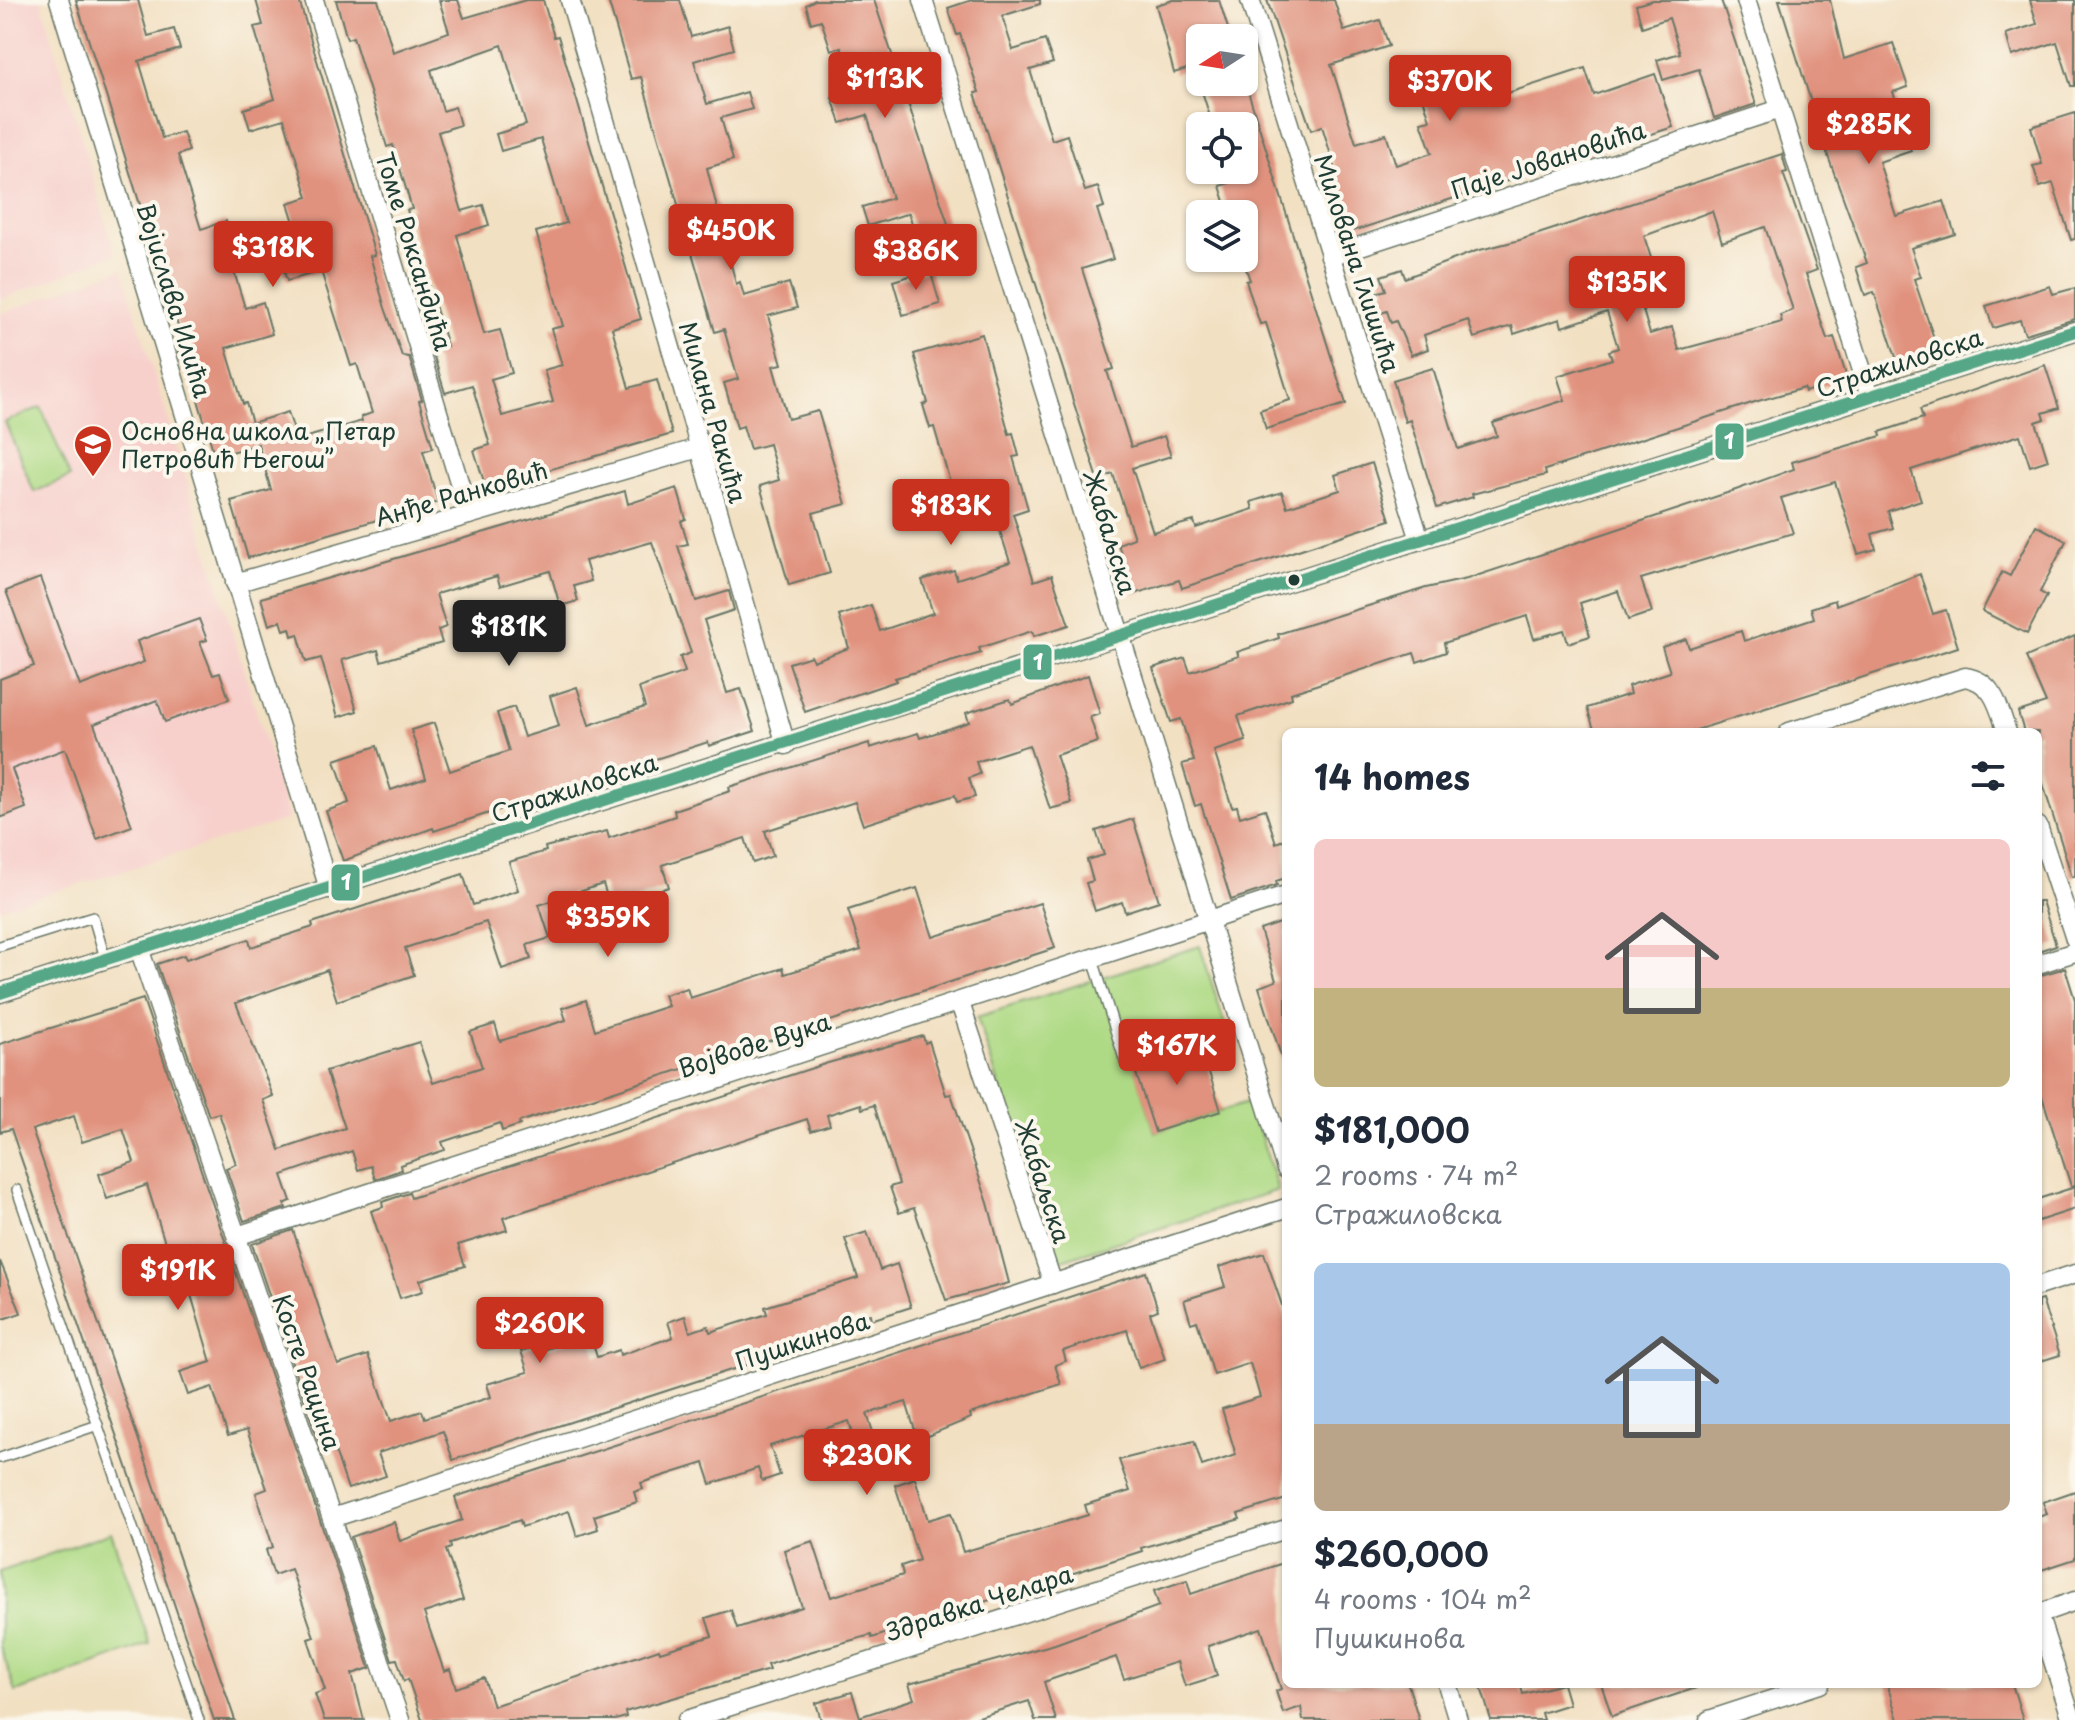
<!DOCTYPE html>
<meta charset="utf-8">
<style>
:root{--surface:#fff;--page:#f6f6f7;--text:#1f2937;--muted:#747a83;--accent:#c8321e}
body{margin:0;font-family:"Playpen Sans",sans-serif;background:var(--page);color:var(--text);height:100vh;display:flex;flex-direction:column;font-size:30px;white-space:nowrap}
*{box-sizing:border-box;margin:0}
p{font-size:26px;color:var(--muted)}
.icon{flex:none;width:44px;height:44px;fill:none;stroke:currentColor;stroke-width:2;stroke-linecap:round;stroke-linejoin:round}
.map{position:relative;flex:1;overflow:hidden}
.details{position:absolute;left:1282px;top:728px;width:760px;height:960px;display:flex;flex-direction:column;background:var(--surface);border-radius:12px;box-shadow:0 2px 6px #0004}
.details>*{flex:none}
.needle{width:52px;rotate:258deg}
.controls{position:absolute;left:1186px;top:24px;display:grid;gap:16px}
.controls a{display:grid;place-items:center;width:72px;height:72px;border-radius:12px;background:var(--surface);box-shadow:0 2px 6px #0004;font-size:40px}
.price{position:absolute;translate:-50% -68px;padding:0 18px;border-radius:8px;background:var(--accent);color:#fff;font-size:26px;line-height:52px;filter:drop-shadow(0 2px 4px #0008)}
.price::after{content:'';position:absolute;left:50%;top:48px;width:24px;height:18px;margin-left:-12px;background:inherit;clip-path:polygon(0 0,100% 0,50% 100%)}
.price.active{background:#222;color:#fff}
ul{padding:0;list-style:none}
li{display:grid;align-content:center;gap:16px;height:424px;padding:0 32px}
li span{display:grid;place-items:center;height:248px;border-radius:12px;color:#555}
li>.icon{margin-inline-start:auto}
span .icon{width:144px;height:144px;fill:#fffc;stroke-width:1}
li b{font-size:34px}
h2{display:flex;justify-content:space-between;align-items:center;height:96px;padding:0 32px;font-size:34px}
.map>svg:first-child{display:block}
.built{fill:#f7d0cc}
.green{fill:#afda85;stroke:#678c5c;stroke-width:2}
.building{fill:#e0927e;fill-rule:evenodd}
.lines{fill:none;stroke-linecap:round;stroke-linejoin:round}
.lane-casing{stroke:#697666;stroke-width:12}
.street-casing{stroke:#697666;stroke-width:21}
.lane{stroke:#fff;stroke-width:9}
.street{stroke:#fff;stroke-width:18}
.bus-1-casing{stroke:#fbf7ec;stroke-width:18}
.bus-1{stroke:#55a787;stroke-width:12}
.bus-dot{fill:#1f3d34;stroke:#fbf7ec;stroke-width:3}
.labels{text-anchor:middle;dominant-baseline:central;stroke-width:8;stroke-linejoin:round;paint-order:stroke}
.street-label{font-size:24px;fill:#1f3d34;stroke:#fbf7ec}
.poi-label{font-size:24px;fill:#1f3d34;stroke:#fbf7ec;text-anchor:start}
.line-badge{stroke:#fbf7ec;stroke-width:3}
.badge-label{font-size:22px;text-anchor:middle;font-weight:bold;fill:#fff}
</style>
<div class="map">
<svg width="2075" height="1720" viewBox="0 0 2075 1720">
<rect width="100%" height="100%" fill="#fbf7ec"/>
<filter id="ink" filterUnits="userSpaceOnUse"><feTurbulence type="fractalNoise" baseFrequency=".0125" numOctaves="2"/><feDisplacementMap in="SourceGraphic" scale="16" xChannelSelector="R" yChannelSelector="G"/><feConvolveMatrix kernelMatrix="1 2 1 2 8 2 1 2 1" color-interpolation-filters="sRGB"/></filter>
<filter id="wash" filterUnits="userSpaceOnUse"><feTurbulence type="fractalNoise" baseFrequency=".006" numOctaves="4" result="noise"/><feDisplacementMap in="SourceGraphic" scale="32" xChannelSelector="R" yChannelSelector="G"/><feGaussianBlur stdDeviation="1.8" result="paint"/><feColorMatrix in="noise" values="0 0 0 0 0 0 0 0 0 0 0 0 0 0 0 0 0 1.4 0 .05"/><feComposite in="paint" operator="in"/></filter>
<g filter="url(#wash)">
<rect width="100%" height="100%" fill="#f2e0c2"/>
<g class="built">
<polygon points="0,0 41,0 115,254 0,300"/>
<polygon points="122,268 289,819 0,909 0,314"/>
</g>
<g class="green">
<polygon points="41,407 70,477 34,492 5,422"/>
<polygon points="1200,946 1228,1034 1134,1064 1155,1132 1250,1102 1278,1190 1056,1262 977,1017"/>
<polygon points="111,1532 150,1644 16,1692 0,1646 0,1572"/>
</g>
<g id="blocks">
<g class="building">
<polygon points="76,0 138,0 148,36 174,29 180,49 139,61 162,138 183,132 189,151 178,155 201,229 226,221 232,243 226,245 245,308 263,302 272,334 226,348 243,404 246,403 252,423 288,412 297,440 362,421 361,417 372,413 357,364 351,366 321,271 287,281 274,239 297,232 288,203 308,197 284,119 250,129 244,109 275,99 254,27 263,25 256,0 299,0 375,255 370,256 385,308 402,356 409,357 422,400 419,401 433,448 423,451 438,502 248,558 231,501 271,490 258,444 215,457 186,360 182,362 176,340 182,339"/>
<path d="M336 0H378L393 52 449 32 439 0H458L464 18 526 0H543L554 37 558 36 641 319 612 328 629 388 657 380 672 434 486 488 474 450 490 445 472 385 445 393 432 350 447 346 407 210 412 209 393 145 387 147 353 37 347 39ZM502 45 526 125 496 134 501 151 541 139 566 223 536 232 563 326 551 329 562 365 544 370 553 402 502 416 491 379 512 373 500 330 484 334 457 235 489 225 483 205 462 211 438 132 460 125 455 107 443 111 431 70Z"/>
<polygon points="608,0 680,0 691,37 728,26 734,49 694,61 707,104 747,92 752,109 721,118 733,160 707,168 736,284 740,282 744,296 789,283 797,308 768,316 782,364 773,366 788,419 818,411 846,504 813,513 830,573 789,585 760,486 779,480 769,444 750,449 743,426 737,428 724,383 738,379 724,329 715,332 641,77 631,79"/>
<polygon points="815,0 874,0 956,248 921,258 909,213 868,226 862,207 892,198 867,115 841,123 832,98 855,90 841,47 831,50 821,20 811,23 806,5"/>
<polygon points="972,0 1040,0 1040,4 1002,16 1013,50 1045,40 1053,63 1030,70 1052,140 1067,135 1085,191 1098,187 1104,207 1097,209 1113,259 1082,269 1114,369 1107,371 1131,447 1164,436 1171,456 1132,468 1153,532 1194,521 1196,528 1253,509 1251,502 1282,492 1287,507 1340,490 1335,475 1372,463 1390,520 1182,588 1179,580 1134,594 1118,544 1134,538 1113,474 1098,479 975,93 979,92 960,34 957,35 948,8"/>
<polygon points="1173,0 1219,0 1231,38 1200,38 1200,65 1174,73 1156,5"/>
<polygon points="1267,0 1334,0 1344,31 1380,20 1389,46 1331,65 1356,143 1386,134 1396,165 1432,153 1421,122 1430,120 1418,82 1448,72 1458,101 1505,86 1508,93 1585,68 1594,95 1655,74 1673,127 1344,234 1327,182 1338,178 1322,126 1311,130"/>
<polygon points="1653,0 1721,0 1756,104 1714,118 1699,69 1663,80 1657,60 1680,53 1669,18 1642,27 1636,5"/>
<polygon points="1779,0 1830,0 1844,59 1893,43 1908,87 1893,92 1911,151 1879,162 1896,216 1944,201 1955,234 1911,248 1921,277 1914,279 1938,350 1898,363 1874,292 1865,295 1856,267 1867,263 1829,159"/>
<polygon points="2030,0 2075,0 2075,86 2071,86 2057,42 2012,56 2006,34 2037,24"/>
<polygon points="1199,82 1245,82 1346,404 1266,429 1260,410 1290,400 1266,323 1260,324 1246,281 1250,280 1244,263 1244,214 1229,214 1220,186 1244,178 1244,126 1213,126"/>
<polygon points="2075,113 2075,239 2071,240 2053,183 2040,187 2033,166 2042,164 2031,127"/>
<path d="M1782 154 1787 172 1783 173 1817 270 1806 274 1827 339 1834 337 1847 378 1805 392 1804 388 1758 401 1545 470 1546 475 1472 494 1473 497 1437 508 1410 420 1405 422 1393 380 1433 368 1458 449 1497 436 1493 423 1565 400 1557 376 1612 359 1609 351 1618 348 1607 312 1562 327 1560 319 1514 334 1512 326 1474 338 1468 320 1424 335 1428 349 1411 355 1396 321 1391 323 1387 311 1378 314 1372 294 1386 290 1381 276 1402 269 1405 278 1476 251 1520 240ZM1712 211 1722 242 1765 227 1793 310 1780 315 1782 322 1679 350 1672 327 1650 334 1637 290 1659 283 1644 236Z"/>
<polygon points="930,270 940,304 903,315 893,281"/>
<polygon points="2050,286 2053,294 2075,288 2075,319 2025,334 2020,320 1993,328 1986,306"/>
<polygon points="982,334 1009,434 1013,433 1019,456 1013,457 1028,509 1013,514 1034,581 1052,575 1069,625 1034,636 1032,631 979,648 981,653 895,678 896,681 805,712 789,663 811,656 813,661 849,648 839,616 871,605 880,631 933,613 922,580 954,570 957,579 1010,562 996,519 947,533 941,511 957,506 934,427 930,428 923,405 928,403 914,354"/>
<polygon points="2045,365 2059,408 2043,413 2045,419 2036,422 2048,460 2030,466 2020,435 1911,470 1921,500 1888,511 1893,528 1872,534 1876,549 1858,554 1835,482 1781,498 1793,533 1641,579 1652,612 1628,620 1618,591 1580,603 1590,636 1568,643 1564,630 1534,639 1527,616 1444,643 1446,652 1417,662 1414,653 1291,693 1292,698 1238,716 1246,741 1214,751 1232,807 1237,806 1240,817 1265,809 1276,843 1286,839 1286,878 1276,881 1277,885 1231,900 1201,804 1195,806 1182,764 1194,761 1181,719 1171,722 1153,668 1185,658 1190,672 1239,656 1237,652 1279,638 1278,634 1426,588 1467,579 1733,491 1794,469 1792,462 1881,436 1880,432 1923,418 1920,409"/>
<polygon points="677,488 686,519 681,521 688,544 678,546 696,601 729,591 734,610 704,620 727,693 741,689 755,731 709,746 708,742 434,831 433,828 343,861 326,811 349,803 335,760 377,746 391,790 426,778 411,730 434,723 450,771 509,751 497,713 514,707 524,737 559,726 550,696 577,687 589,725 645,707 639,688 685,672 680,657 691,653 652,542 585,561 591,581 574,586 578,601 560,606 550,571 500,586 497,576 436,594 446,627 438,630 442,643 381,661 378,650 342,660 357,711 338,717 321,658 306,662 298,634 292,636 290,628 284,630 281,621 269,625 261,598 625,491 628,504"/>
<polygon points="2036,525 2066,541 2040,592 2047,596 2027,634 1982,611 2002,572 2010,576"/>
<polygon points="1920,574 1933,614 1946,610 1958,647 1690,732 1595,732 1587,708 1630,694 1628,686 1670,672 1662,647 1686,639 1689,648 1741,631 1744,641 1814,618 1811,608 1835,600 1836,605"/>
<polygon points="40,578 80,686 144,662 137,641 199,619 207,640 200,642 213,675 220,673 229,699 165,722 157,700 94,724 132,826 97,839 65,749 12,769 26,808 0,818 0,679 34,666 6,591"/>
<polygon points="2075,636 2075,876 2072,877 2038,768 2038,732 2024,732 2018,712 2046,703 2026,657"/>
<polygon points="1088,675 1100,714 1090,717 1098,742 1056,755 1072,803 1050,809 1029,745 976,762 980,774 969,778 975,797 957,802 955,795 863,825 855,802 765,831 773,856 753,863 745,838 662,865 669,887 630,901 632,905 612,912 603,884 539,905 550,938 527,945 531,959 502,969 486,922 405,948 414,975 337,1001 327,970 236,1003 273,1096 263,1100 280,1150 345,1128 326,1071 419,1042 433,1083 482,1067 470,1032 495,1024 500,1041 566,1020 562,1008 586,1000 595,1030 668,1006 664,995 687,988 690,998 783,968 785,974 861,950 848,910 917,888 933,937 1040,903 1055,948 519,1122 520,1125 502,1131 500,1123 442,1142 445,1150 400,1165 401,1170 375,1179 371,1166 358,1170 352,1151 282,1175 291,1201 284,1204 286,1208 244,1221 226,1168 236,1164 219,1113 209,1116 157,964 184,955 186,959 249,939 251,947 313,927 312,923 463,874 473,905 518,890 509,862 546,851 545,847 607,831 609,838 675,816 674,810 730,791 729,787 869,743 870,748 918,733 920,738 969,722 966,713 1010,699 1012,704"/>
<polygon points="1133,819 1159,901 1125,912 1122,902 1095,911 1086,883 1093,881 1087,860 1104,855 1096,831"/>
<polygon points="2038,901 2042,901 2056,945 2038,951"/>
<polygon points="1286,921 1286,1058 1282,1059 1259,987 1276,981 1260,930"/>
<polygon points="2065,968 2075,1000 2075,1186 2071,1186 2038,1084 2038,976"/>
<polygon points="143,999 370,1668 352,1674 364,1720 324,1720 315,1694 325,1690 308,1639 314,1637 291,1569 274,1575 266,1550 273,1547 256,1493 267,1489 247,1430 228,1436 212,1387 188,1395 180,1372 211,1362 189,1288 180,1291 147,1185 107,1199 99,1174 134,1162 123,1129 82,1142 74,1116 32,1130 235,1720 214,1720 11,1129 0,1132 0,1044"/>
<polygon points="923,1036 925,1043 929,1041 946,1095 951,1094 988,1203 1009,1283 946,1300 914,1208 899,1213 890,1187 899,1184 874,1105 862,1109 861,1104 827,1115 830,1125 811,1131 807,1119 503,1218 507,1230 458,1245 465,1266 420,1280 423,1291 400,1298 371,1211 383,1207 382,1202 409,1193 411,1198 828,1063"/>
<polygon points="1200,1043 1221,1111 1155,1132 1133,1064"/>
<polygon points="2075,1187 2075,1209 2038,1221 2038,1199"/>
<polygon points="293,1230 338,1365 368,1355 391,1421 422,1411 425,1418 491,1397 487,1384 528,1372 521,1351 544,1344 546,1349 590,1335 597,1357 619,1350 620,1355 673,1337 668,1322 685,1316 690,1332 708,1326 710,1332 767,1314 765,1307 858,1278 845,1239 867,1232 880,1270 897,1264 911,1307 871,1320 870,1314 814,1332 768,1348 771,1357 453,1460 443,1431 378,1453 386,1476 348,1489 332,1442 320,1446 252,1244"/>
<polygon points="1264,1253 1286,1317 1286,1499 1238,1514 1240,1519 1141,1548 1142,1551 872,1638 871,1635 816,1650 767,1665 769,1670 625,1712 626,1717 615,1720 422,1720 408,1679 404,1681 397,1659 392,1660 351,1537 394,1522 400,1541 462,1520 455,1497 1146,1272 1158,1310 1150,1313 1165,1359 1139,1368 1127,1330 1063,1351 1066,1361 1055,1365 1061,1384 970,1414 971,1418 918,1440 906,1402 867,1414 874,1435 855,1441 849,1421 770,1446 780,1475 762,1481 758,1468 711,1484 704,1463 641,1483 643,1489 634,1492 637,1502 594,1516 598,1529 577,1536 569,1511 522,1527 520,1520 450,1543 451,1548 446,1550 463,1600 424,1613 444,1671 450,1669 456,1688 484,1678 493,1706 659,1649 660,1652 712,1636 706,1618 731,1610 737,1628 802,1607 784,1550 813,1541 831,1597 903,1575 901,1566 919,1560 895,1485 915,1478 928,1520 951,1513 963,1552 1088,1515 1085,1505 1130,1491 1119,1460 1194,1441 1202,1466 1236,1455 1222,1409 1260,1397 1250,1363 1214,1375 1197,1321 1191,1323 1184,1300 1225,1287 1219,1267"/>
<polygon points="0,1261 21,1313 0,1320"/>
<polygon points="2042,1300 2060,1355 2038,1362 2038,1301"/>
<polygon points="2075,1491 2075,1559 2038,1571 2038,1517 2047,1514 2043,1502"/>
<polygon points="1286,1562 1286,1684 1408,1684 1419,1720 1303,1720 1301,1707 1283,1713 1276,1691 1281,1689 1261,1628 1208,1646 1217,1676 1185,1686 1177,1662 1124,1679 1116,1657 1044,1682 1056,1720 1035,1720 1029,1701 969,1720 862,1720 862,1716 914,1699 909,1684 1055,1644 1159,1606 1154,1591 1187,1580 1191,1594"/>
<polygon points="1480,1684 1520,1684 1523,1694 1563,1684 1569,1704 1541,1713 1543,1720 1491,1720"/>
<polygon points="1601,1684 1696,1684 1696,1688 1612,1716"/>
<polygon points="1887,1684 2012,1684 2023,1720 1898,1720"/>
<polygon points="852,1692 861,1720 821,1720 816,1703"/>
</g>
</g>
</g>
<g filter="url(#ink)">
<use href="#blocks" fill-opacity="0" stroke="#697666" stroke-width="2"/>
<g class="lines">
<g class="lane-casing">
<g id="lane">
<polyline points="0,946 93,917 105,958"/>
<polyline points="1093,959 1125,1062"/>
<polyline points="17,1190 199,1720"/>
<polyline points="0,1458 98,1425"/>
</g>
</g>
<g class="street-casing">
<g id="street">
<polyline points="59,0 329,889"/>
<polyline points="314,0 469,515"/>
<polyline points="570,0 786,745"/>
<polyline points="923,0 1286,1169"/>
<polyline points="1250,0 1420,540"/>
<polyline points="1746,0 1870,396"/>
<polyline points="1330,256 1780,109"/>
<polyline points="235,583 699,448"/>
<path d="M1789 732 1965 677C1994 681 1999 708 2007 732"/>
<polyline points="2038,826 2075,939"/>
<polyline points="139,948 400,1720"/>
<polyline points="2038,964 2075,952"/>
<polyline points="0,993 2075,331"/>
<polyline points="960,1003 1053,1284"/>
<polyline points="237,1236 1286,895"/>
<polyline points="2038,1286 2075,1274"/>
<polyline points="332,1518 1286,1208"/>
<polyline points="2038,1614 2072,1720"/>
<polyline points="2038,1614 2075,1601"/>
<polyline points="1447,1684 1458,1720"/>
<polyline points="687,1720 1286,1529"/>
<polyline points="1709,1720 1820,1684"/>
</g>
</g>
<use href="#lane" class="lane"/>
<use href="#street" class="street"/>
<g class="bus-1-casing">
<polyline id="bus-1" points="0,993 2075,331"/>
</g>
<use href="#bus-1" class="bus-1"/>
</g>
</g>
<defs>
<g id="school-pin" transform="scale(2)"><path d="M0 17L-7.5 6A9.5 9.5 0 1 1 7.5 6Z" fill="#c8321e" stroke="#fbf7ec"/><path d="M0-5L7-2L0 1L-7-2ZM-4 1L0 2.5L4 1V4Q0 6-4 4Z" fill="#fff"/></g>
</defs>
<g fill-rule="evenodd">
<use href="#school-pin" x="93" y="444"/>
</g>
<circle class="bus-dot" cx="1294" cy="580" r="7"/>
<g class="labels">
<g class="street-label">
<text transform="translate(1548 159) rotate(-18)">Паје Јовановића</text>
<text transform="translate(415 251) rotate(73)">Томе Роксандића</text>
<text transform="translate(1358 263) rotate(72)">Милована Глишића</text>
<text transform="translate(175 300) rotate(73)">Војислава Илића</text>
<text transform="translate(1899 362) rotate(-18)">Стражиловска</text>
<text transform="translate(714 412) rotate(74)">Милана Ракића</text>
<text transform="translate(461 493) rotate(-16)">Анђе Ранковић</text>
<text transform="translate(1111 532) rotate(73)">Жабаљска</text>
<text transform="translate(574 787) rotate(-18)">Стражиловска</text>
<text transform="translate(754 1044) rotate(-18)">Војводе Вука</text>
<text transform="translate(1044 1181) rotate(72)">Жабаљска</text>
<text transform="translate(802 1340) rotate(-18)">Пушкинова</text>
<text transform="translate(308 1372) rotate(71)">Косте Рацина</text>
<text transform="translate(979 1602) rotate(-18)">Здравка Челара</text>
</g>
<g class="poi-label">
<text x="121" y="430">Основна школа „Петар<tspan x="121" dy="28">Петровић Његош”</tspan></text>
</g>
</g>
<g class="line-badge">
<rect x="1714" y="422" width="31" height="39" rx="8" fill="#55a787"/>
<rect x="1022" y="643" width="31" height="38" rx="8" fill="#55a787"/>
<rect x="330" y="863" width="31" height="39" rx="8" fill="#55a787"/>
</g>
<g class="badge-label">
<text x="1729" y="449">1</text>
<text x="1038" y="670">1</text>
<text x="346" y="890">1</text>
</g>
</svg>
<div class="controls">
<a><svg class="needle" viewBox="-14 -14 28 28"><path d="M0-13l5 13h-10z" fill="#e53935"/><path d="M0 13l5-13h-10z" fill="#747a83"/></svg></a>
<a><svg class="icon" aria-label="locate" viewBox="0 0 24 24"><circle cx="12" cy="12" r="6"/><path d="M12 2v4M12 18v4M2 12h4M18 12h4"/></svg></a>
<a><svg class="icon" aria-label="layers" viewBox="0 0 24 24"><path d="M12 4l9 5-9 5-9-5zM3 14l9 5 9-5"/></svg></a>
</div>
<b class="price" style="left:885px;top:120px">$113K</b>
<b class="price" style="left:1450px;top:123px">$370K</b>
<b class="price" style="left:1869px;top:166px">$285K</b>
<b class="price" style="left:731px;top:272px">$450K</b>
<b class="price" style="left:273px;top:289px">$318K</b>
<b class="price" style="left:916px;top:292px">$386K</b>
<b class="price" style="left:1627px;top:324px">$135K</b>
<b class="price" style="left:951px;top:547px">$183K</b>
<b class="price active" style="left:509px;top:668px">$181K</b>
<b class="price" style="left:608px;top:959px">$359K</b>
<b class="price" style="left:1177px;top:1087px">$167K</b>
<b class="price" style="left:178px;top:1312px">$191K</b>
<b class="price" style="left:540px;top:1365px">$260K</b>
<b class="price" style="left:867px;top:1497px">$230K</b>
<section class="details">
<h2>14 homes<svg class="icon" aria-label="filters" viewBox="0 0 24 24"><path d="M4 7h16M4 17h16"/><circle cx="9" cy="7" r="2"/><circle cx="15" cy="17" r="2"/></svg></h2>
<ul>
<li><span style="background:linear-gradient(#f6c9c9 60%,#c2b280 0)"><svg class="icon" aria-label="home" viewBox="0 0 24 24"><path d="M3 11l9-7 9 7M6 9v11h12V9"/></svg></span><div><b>$181,000</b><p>2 rooms · 74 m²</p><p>Стражиловска</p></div></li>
<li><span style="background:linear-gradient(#a9c7e8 65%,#b9a48a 0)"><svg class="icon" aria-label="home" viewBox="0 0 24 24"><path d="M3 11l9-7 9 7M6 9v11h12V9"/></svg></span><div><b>$260,000</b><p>4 rooms · 104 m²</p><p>Пушкинова</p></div></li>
</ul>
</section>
</div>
